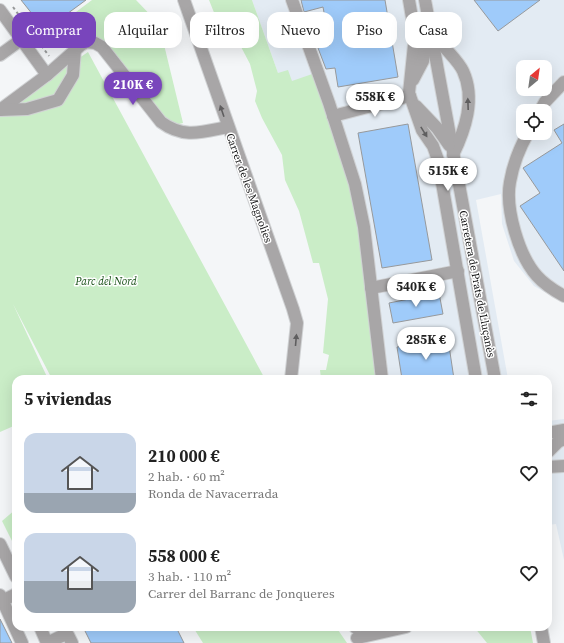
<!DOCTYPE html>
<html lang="es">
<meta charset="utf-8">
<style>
:root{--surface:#fff;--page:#f2f2f2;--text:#222;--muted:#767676;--accent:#7945bc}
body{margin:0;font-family:"Source Serif 4",serif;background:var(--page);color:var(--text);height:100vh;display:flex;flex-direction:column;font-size:15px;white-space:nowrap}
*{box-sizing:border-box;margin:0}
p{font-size:13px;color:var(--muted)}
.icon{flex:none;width:22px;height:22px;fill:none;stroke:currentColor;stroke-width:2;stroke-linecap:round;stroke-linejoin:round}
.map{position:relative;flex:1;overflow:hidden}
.sheet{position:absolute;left:12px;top:375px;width:540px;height:256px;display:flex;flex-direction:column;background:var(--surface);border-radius:12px;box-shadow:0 4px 16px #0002}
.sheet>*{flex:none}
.guide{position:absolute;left:12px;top:12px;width:540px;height:36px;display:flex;gap:8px}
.needle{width:26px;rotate:29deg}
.fabs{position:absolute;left:516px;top:60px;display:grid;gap:8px}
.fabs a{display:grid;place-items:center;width:36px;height:36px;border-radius:8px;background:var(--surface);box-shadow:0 4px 16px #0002;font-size:20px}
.price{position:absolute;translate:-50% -34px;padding:0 9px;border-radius:14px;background:#fff;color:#222;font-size:13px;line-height:26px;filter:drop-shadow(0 1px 2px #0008)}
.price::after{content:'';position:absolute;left:50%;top:24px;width:12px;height:9px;margin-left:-6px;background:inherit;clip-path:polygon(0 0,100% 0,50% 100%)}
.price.active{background:var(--accent);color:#fff}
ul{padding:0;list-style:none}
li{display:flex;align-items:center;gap:12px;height:100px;padding:0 12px}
li span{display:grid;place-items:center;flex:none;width:112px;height:80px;border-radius:12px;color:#555}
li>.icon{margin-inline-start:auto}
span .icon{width:48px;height:48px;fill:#fffc;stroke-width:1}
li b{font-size:17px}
h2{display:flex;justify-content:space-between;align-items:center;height:48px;padding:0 12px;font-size:17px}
.chip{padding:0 14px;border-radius:12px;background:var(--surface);box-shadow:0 4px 16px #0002;font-size:14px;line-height:36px}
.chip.active{background:var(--accent);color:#fff}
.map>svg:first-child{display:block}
.built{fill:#e3ebf3;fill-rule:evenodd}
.green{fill:#caedc7}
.building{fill:#9fcbfa;stroke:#97999b}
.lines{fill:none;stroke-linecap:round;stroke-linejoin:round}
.minor-casing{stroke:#d0d2d4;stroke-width:14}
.path{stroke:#989a9b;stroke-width:2;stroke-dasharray:3 3;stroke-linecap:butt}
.minor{stroke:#a8a6a7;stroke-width:12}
.oneway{fill:#5f5e5f}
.labels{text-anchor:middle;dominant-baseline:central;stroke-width:3;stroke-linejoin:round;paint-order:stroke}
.street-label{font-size:11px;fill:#161617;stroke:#fff}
.park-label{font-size:11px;font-style:italic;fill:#185017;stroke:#fff}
</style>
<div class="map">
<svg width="564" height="643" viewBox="0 0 564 643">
<rect width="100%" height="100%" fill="#f4f6f8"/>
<g class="built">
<path d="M252 0H564V303L534 286 514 261 502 224 501 194 476 200 508 379H382L292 81 278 73ZM523 67H545V89H523ZM523 111H545V133H523Z"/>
<polygon points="564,419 564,560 556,524 548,525 548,421"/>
</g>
<g class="green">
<polygon points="92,0 136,0 159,24 183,123 175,125 160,113 101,39 84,36 68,47 52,30"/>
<polygon points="209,0 252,0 278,73 288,70 292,81 318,72 355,184 382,379 321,379 320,370 326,370 329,355 323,353 328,299 319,263 313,263 299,211 285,180 282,155 262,118 255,101 257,91 250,64 227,20 217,20"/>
<polygon points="88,52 265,379 52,379 13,304 48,379 16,379 16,425 0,432 0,112"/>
<polygon points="16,509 16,549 2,521"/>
<polygon points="193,627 336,627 347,643 203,643"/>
<polygon points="474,627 530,627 533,643 487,643"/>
</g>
<g class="building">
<polygon points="21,0 86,0 45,30"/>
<polygon points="301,0 385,0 398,77 338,87 335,68 326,69 318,48 330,45 323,7 304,12"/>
<polygon points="474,0 540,0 498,31"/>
<polygon points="408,124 432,260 382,268 358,133"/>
<polygon points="564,124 564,271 520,206 540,193 523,168 562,143 554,130"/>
<polygon points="439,293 443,314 393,323 389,303"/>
<polygon points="448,339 454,379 402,379 397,347"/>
<polygon points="0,619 12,643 0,643"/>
<polygon points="83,627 176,627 184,643 91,643"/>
</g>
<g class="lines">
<g class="minor-casing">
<g id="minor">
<polyline points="184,0 293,309 297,323 291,379"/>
<polyline points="292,0 329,103 355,184 364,227 382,379"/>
<polyline points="409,0 415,35 409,93 422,130 433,146 438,160 476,379"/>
<polyline points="425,0 495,379"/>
<polyline points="0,10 47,75"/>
<path d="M434 32C442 48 457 58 463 71 476 99 465 130 453 155"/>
<polyline points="0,55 22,39"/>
<polyline points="413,80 423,61 427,37"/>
<polyline points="416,106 437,128 449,145"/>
<path d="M0 110 47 75 81 45 87 42 95 43 102 47 161 122C184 139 202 132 228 127"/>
<polyline points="0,110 27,109 58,100 73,75 75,49"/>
<polyline points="540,111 545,102 564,82"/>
<polyline points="333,116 410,96"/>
<path d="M528 133C520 147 513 165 510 182 505 209 519 256 537 276 544 284 555 291 564 296"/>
<polyline points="371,288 458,271"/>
<polyline points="548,433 564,430"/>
<polyline points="548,452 558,442 564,439"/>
<polyline points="548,467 564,466"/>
<polyline points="0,544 16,577"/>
<polyline points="0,595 22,643"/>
<polyline points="0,602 16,594"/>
<polyline points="40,627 47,643"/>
<polyline points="355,627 356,628"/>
<polyline points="541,627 544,643"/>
<polyline points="357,638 406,627"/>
<polyline points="47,643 66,634 68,635 72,643"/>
</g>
</g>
<polyline class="path" points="13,7 49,56"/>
<use href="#minor" class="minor"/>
</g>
<defs><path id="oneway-solid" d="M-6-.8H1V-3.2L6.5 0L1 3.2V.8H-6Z"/></defs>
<g class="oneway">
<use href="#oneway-solid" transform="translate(468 104) rotate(-92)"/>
<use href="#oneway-solid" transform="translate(222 111) rotate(-109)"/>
<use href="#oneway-solid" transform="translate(424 132) rotate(58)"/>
<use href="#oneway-solid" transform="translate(296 340) rotate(-85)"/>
</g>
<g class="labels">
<g class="street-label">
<text transform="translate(249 188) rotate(70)">Carrer de les Magnolies</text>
<text transform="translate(477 284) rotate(79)">Carretera de Prats de Lluçanès</text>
</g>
<g class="park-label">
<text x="106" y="281">Parc del Nord</text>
</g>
</g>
</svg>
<div class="fabs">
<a><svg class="needle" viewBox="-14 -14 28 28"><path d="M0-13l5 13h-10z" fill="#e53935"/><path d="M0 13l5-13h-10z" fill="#767676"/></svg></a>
<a><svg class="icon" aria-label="locate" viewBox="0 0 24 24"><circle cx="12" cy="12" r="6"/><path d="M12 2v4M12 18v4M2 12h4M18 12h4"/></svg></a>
</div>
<b class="price active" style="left:133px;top:106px">210K €</b>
<b class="price" style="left:375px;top:118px">558K €</b>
<b class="price" style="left:448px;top:192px">515K €</b>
<b class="price" style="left:416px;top:308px">540K €</b>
<b class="price" style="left:426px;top:361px">285K €</b>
<div class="guide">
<a class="chip active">Comprar</a>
<a class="chip">Alquilar</a>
<a class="chip">Filtros</a>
<a class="chip">Nuevo</a>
<a class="chip">Piso</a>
<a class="chip">Casa</a>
</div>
<section class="sheet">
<h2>5 viviendas<svg class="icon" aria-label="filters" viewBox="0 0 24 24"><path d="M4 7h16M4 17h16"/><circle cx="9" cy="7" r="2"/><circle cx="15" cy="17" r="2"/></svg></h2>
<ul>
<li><span style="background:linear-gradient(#c9d6e8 75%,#9aa5b1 0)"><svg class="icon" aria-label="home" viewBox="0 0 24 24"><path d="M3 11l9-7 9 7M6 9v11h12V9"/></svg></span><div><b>210 000 €</b><p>2 hab. · 60 m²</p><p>Ronda de Navacerrada</p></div><svg class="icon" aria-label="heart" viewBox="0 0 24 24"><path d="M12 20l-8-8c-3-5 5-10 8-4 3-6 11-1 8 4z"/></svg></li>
<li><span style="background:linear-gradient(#c9d6e8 60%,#9aa5b1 0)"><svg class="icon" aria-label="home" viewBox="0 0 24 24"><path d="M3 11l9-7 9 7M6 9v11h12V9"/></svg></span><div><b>558 000 €</b><p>3 hab. · 110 m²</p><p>Carrer del Barranc de Jonqueres</p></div><svg class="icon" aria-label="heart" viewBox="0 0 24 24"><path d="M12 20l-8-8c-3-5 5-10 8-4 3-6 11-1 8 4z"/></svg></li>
</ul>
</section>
</div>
